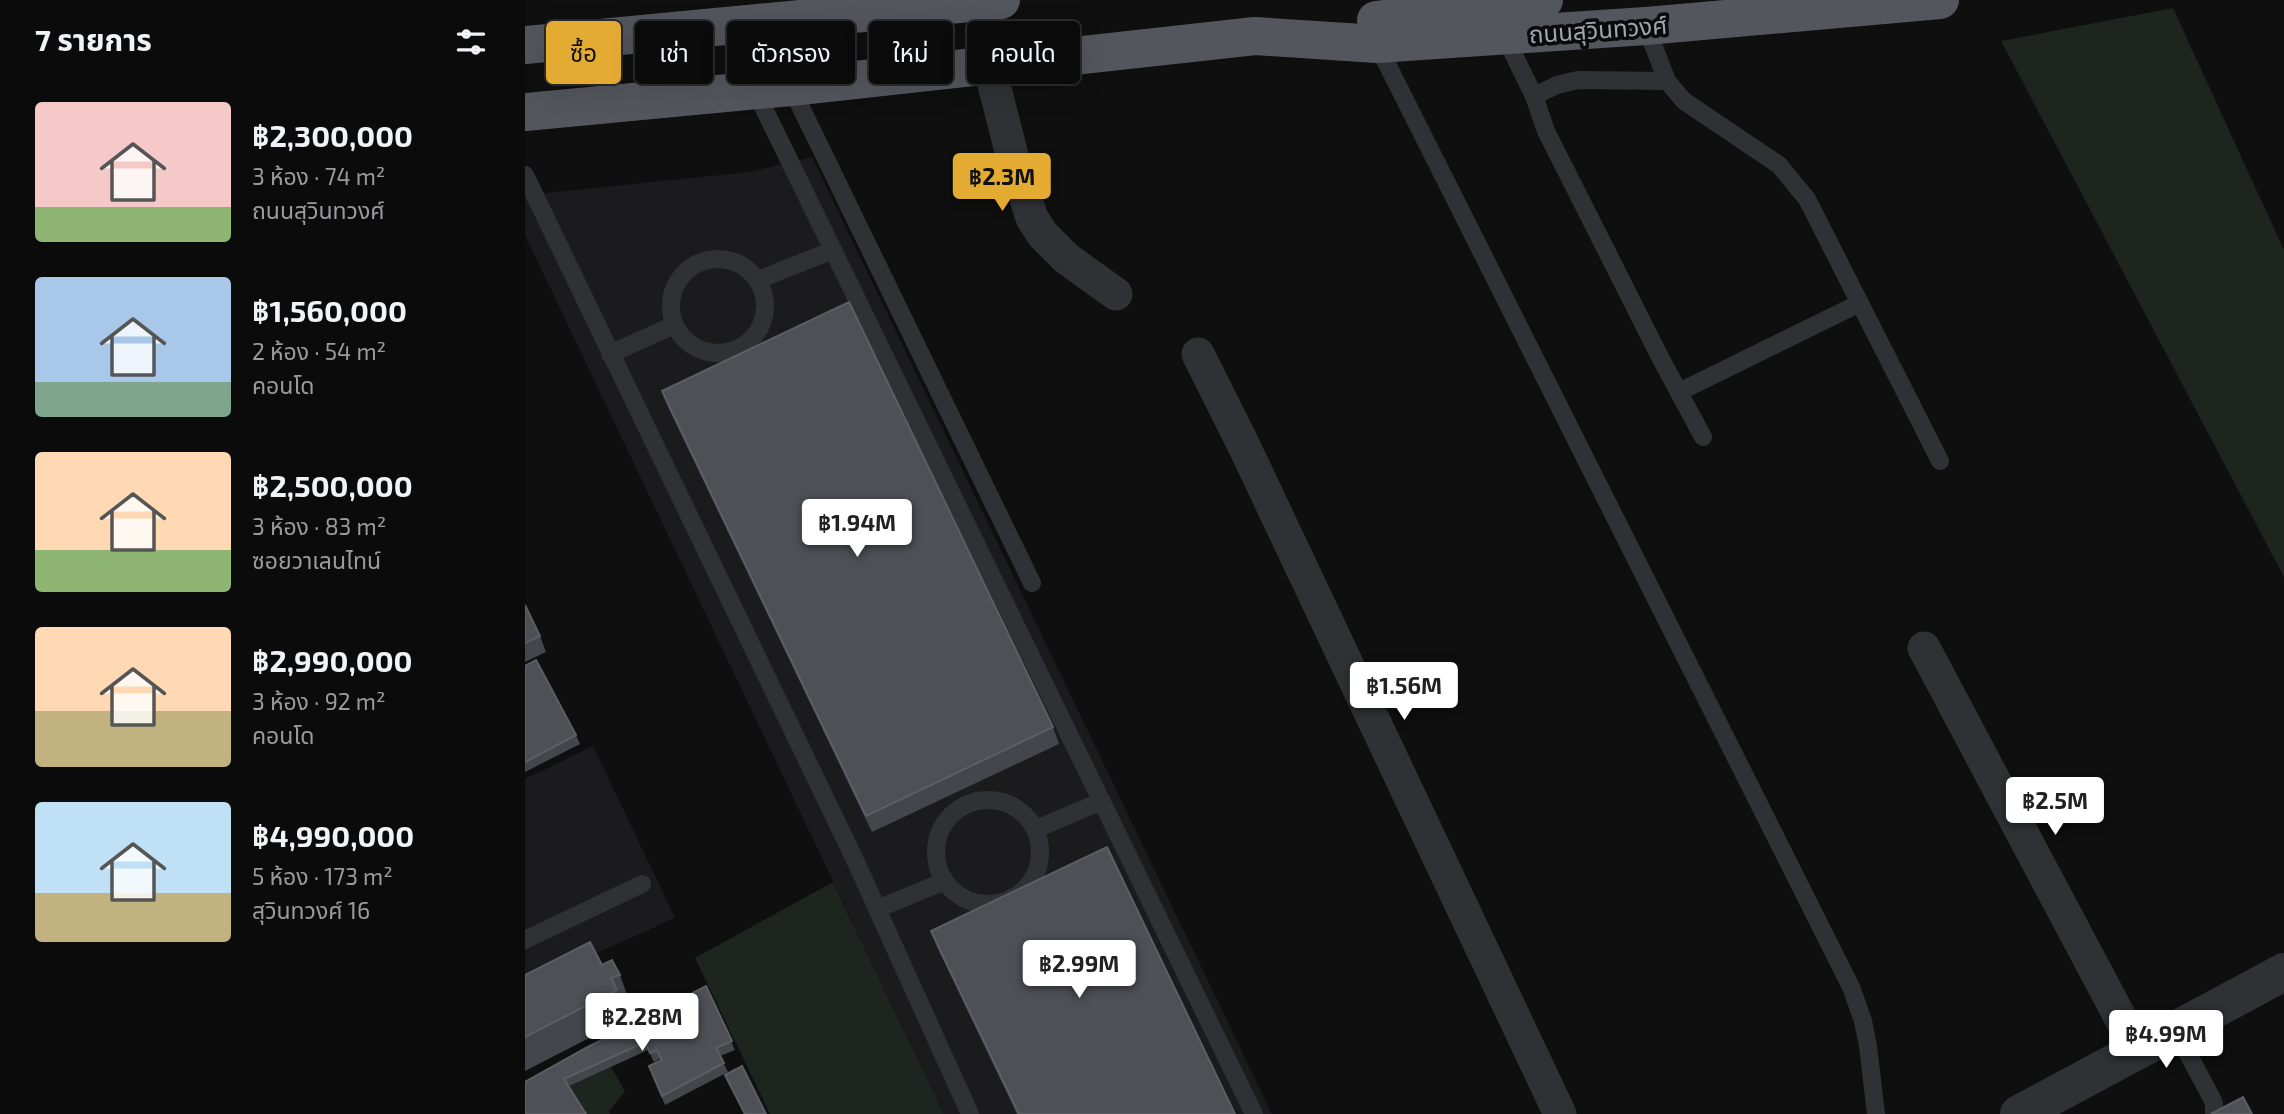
<!DOCTYPE html>
<html lang="th">
<meta charset="utf-8">
<style>
:root{--surface:#0b0b0c;--page:#141415;--text:#f1f3f6;--muted:#9a9b9d;--line:#2b2b2d;--accent:#e4ab33}
body{margin:0;font-family:"Exo 2","Noto Sans Thai",sans-serif;background:var(--page);color:var(--text);height:100vh;display:flex;flex-direction:column;font-size:26px;white-space:nowrap}
*{box-sizing:border-box;margin:0}
p{font-size:23px;color:var(--muted)}
.icon{flex:none;width:38px;height:38px;fill:none;stroke:currentColor;stroke-width:2;stroke-linecap:round;stroke-linejoin:round}
.map{position:relative;flex:1;overflow:hidden}
.details{display:flex;flex-direction:column;background:var(--surface);width:525px}
.details>*{flex:none}
.hud{position:absolute;left:21px;top:21px;width:665px;height:63px;display:flex;gap:14px}
.price{position:absolute;translate:-50% -60px;padding:0 16px;border-radius:7px;background:#fff;color:#222;font-size:23px;line-height:46px;filter:drop-shadow(0 2px 4px #0008)}
.price::after{content:'';position:absolute;left:50%;top:42px;width:21px;height:16px;margin-left:-10px;background:inherit;clip-path:polygon(0 0,100% 0,50% 100%)}
.price.current{background:var(--accent);color:#111}
ul{padding:0;list-style:none}
li{display:flex;align-items:center;gap:21px;height:175px;padding:0 35px}
li span{display:grid;place-items:center;flex:none;width:196px;height:140px;border-radius:7px;color:#555}
li>.icon{margin-inline-start:auto}
span .icon{width:84px;height:84px;fill:#fffc;stroke-width:1}
li b{font-size:30px}
h2{display:flex;justify-content:space-between;align-items:center;height:84px;padding:0 35px;font-size:30px}
.pill{padding:0 24px;border-radius:7px;background:var(--surface);box-shadow:0 7px 28px #0002,0 0 0 2px var(--line);font-size:24px;line-height:63px}
.pill.current{background:var(--accent);color:#111}
main{display:flex;flex:1;min-height:0}
.map>svg:first-child{display:block}
.built{fill:#1b1b1d}
.green{fill:#1e241e}
.lines{fill:none;stroke-linecap:round;stroke-linejoin:round}
.service{stroke:#303135;stroke-width:18}
.minor{stroke:#303135;stroke-width:33}
.tertiary{stroke:#303135;stroke-width:38}
.trunk{stroke:#54565d;stroke-width:38}
.wall{fill:#45464b}
.building{fill:#4f5056;stroke:#5c5e64;stroke-width:2}
.labels{text-anchor:middle;dominant-baseline:central;stroke-width:7;stroke-linejoin:round;paint-order:stroke}
.street-label{font-size:24px;fill:#a1a5b0;stroke:#0a0a0b}
</style>
<main>
<section class="details">
<h2>7 รายการ<svg class="icon" aria-label="filters" viewBox="0 0 24 24"><path d="M4 7h16M4 17h16"/><circle cx="9" cy="7" r="2"/><circle cx="15" cy="17" r="2"/></svg></h2>
<ul>
<li><span style="background:linear-gradient(#f6c9c9 75%,#8fb573 0)"><svg class="icon" aria-label="home" viewBox="0 0 24 24"><path d="M3 11l9-7 9 7M6 9v11h12V9"/></svg></span><div><b>฿2,300,000</b><p>3 ห้อง · 74 m²</p><p>ถนนสุวินทวงศ์</p></div></li>
<li><span style="background:linear-gradient(#a9c7e8 75%,#7fa58c 0)"><svg class="icon" aria-label="home" viewBox="0 0 24 24"><path d="M3 11l9-7 9 7M6 9v11h12V9"/></svg></span><div><b>฿1,560,000</b><p>2 ห้อง · 54 m²</p><p>คอนโด</p></div></li>
<li><span style="background:linear-gradient(#ffd9b3 70%,#8fb573 0)"><svg class="icon" aria-label="home" viewBox="0 0 24 24"><path d="M3 11l9-7 9 7M6 9v11h12V9"/></svg></span><div><b>฿2,500,000</b><p>3 ห้อง · 83 m²</p><p>ซอยวาเลนไทน์</p></div></li>
<li><span style="background:linear-gradient(#ffd9b3 60%,#c2b280 0)"><svg class="icon" aria-label="home" viewBox="0 0 24 24"><path d="M3 11l9-7 9 7M6 9v11h12V9"/></svg></span><div><b>฿2,990,000</b><p>3 ห้อง · 92 m²</p><p>คอนโด</p></div></li>
<li><span style="background:linear-gradient(#bfe0f5 65%,#c2b280 0)"><svg class="icon" aria-label="home" viewBox="0 0 24 24"><path d="M3 11l9-7 9 7M6 9v11h12V9"/></svg></span><div><b>฿4,990,000</b><p>5 ห้อง · 173 m²</p><p>สุวินทวงศ์ 16</p></div></li>
</ul>
</section>
<div class="map">
<svg width="1759" height="1114" viewBox="0 0 1759 1114">
<rect width="100%" height="100%" fill="#0f0f10"/>
<g class="built">
<polygon points="287,157 747,1114 419,1114 0,235 0,195 225,172"/>
<polygon points="68,746 150,918 0,985 0,779"/>
</g>
<g class="green">
<polygon points="1648,8 1759,250 1759,577 1476,41"/>
<polygon points="308,882 419,1114 245,1114 170,958"/>
<polygon points="74,1046 100,1091 84,1111 85,1114 0,1114"/>
</g>
<g class="lines">
<g class="service">
<polyline points="1121,26 1142,81 1053,80 1032,85 1009,96 1021,131 1136,359 1178,437"/>
<polyline points="979,35 1009,96"/>
<polyline points="852,44 1326,987 1338,1021 1343,1046 1351,1114"/>
<polyline points="1142,81 1159,101 1254,165 1282,199 1415,461"/>
<polyline points="266,87 507,583"/>
<polyline points="230,90 729,1114"/>
<polyline points="0,175 330,860 445,1114"/>
<circle cx="193" cy="306" r="47"/>
<polyline points="233,280 308,250"/>
<polyline points="85,354 149,325"/>
<polyline points="1154,392 1335,303"/>
<circle cx="463" cy="852" r="52"/>
<polyline points="511,829 577,801"/>
<polyline points="352,909 420,881"/>
<polyline points="0,940 117,884"/>
<polyline points="1651,1031 1685,1095 1689,1103 1689,1114"/>
</g>
<g class="minor">
<polyline points="464,65 488,159 507,218 518,235 541,258 591,294"/>
<polyline points="673,354 720,448 1035,1114"/>
<polyline points="1399,648 1613,1051"/>
</g>
<polyline class="tertiary" points="1494,1114 1759,972"/>
<g class="trunk">
<polyline points="851,20 1019,0"/>
<polyline points="0,45 476,0"/>
<polyline points="0,112 266,87 730,36 852,44 1121,26 1415,0"/>
</g>
</g>
<g class="wall">
<polygon points="137,391 528,727 534,744 347,832 143,407"/>
<polygon points="0,605 15,636 21,652 0,662"/>
<polygon points="0,666 51,735 55,744 0,772"/>
<polygon points="406,931 710,1114 492,1114 412,947"/>
<polygon points="77,965 95,975 105,1003 98,1006 103,1018 0,1071 0,975"/>
<polygon points="181,986 210,1050 195,1056 203,1072 140,1105 127,1075 136,1060 135,1059 129,1062 123,1050 44,1086 0,1082"/>
<polygon points="200,1075 241,1114 219,1114"/>
</g>
<g class="building">
<polygon points="324,302 528,727 341,816 137,391"/>
<polygon points="0,605 15,636 0,643"/>
<polygon points="11,660 51,735 0,762 0,666"/>
<polygon points="582,847 710,1114 494,1114 406,931"/>
<polygon points="65,942 77,965 87,960 95,975 86,978 92,990 0,1037 0,975"/>
<polygon points="181,986 207,1041 191,1048 199,1063 137,1096 124,1066 137,1060 132,1050 125,1053 120,1042 39,1079 61,1114 0,1114 0,1082 61,1048"/>
<polygon points="217,1066 241,1114 220,1114 200,1075"/>
<polygon points="1718,1097 1727,1114 1686,1114"/>
</g>
<g class="labels">
<g class="street-label">
<text transform="translate(1073 29) rotate(-4)">ถนนสุวินทวงศ์</text>
</g>
</g>
</svg>
<b class="price current" style="left:477px;top:213px">฿2.3M</b>
<b class="price" style="left:332px;top:559px">฿1.94M</b>
<b class="price" style="left:879px;top:722px">฿1.56M</b>
<b class="price" style="left:1530px;top:837px">฿2.5M</b>
<b class="price" style="left:554px;top:1000px">฿2.99M</b>
<b class="price" style="left:117px;top:1053px">฿2.28M</b>
<b class="price" style="left:1641px;top:1070px">฿4.99M</b>
<div class="hud">
<a class="pill current">ซื้อ</a>
<a class="pill">เช่า</a>
<a class="pill">ตัวกรอง</a>
<a class="pill">ใหม่</a>
<a class="pill">คอนโด</a>
</div>
</div>
</main>
